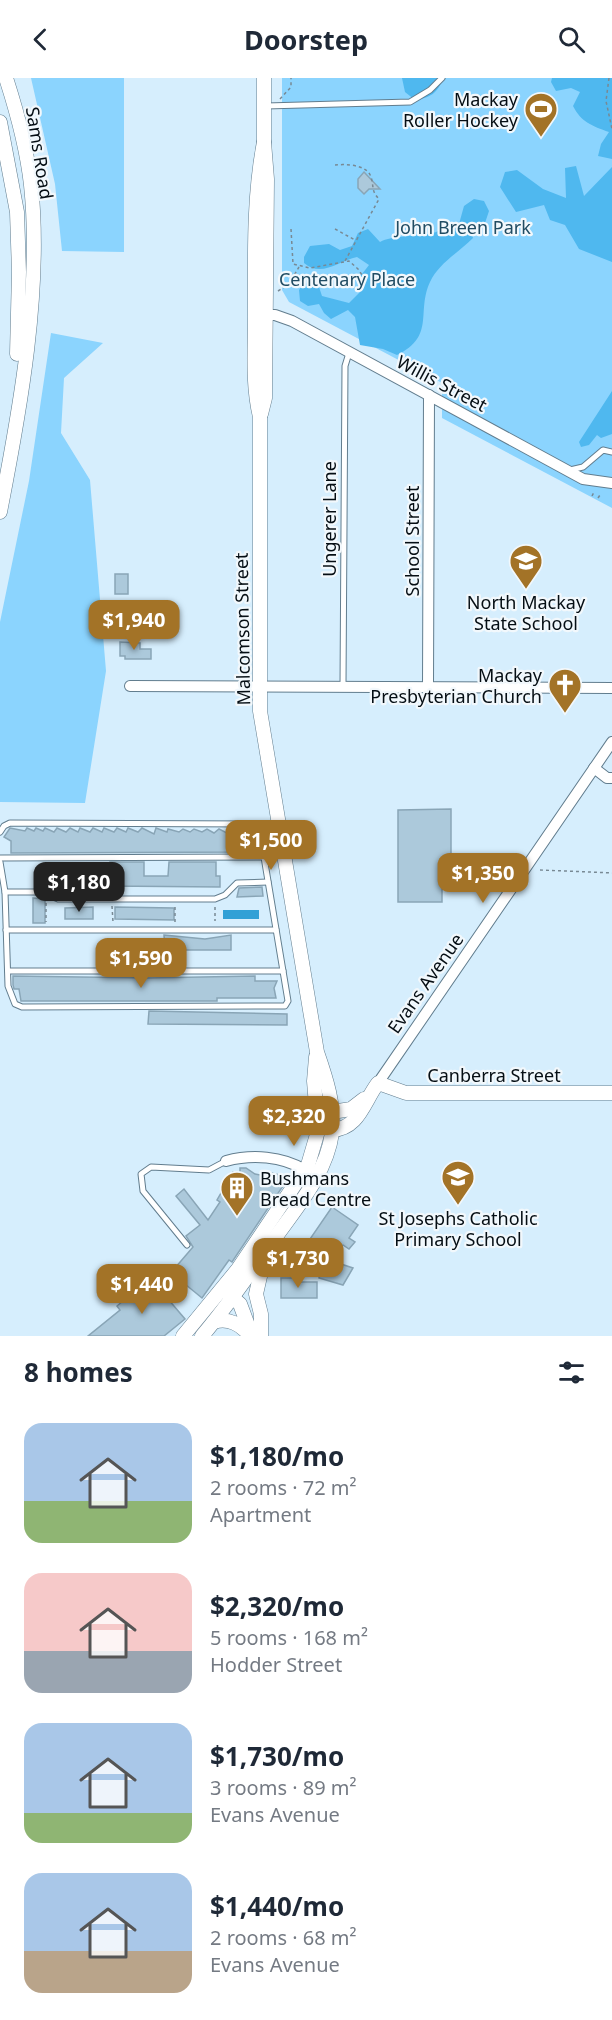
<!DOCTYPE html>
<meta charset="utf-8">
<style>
:root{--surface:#fff;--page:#f2f2f3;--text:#1f2937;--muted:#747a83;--accent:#a37327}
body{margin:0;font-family:"Noto Sans",sans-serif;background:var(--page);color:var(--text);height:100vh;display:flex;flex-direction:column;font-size:22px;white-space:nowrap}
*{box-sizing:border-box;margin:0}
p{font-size:20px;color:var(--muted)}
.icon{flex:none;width:33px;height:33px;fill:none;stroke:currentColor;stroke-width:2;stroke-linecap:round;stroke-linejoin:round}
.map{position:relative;height:1258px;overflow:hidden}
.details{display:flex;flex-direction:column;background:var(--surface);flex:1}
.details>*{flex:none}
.price{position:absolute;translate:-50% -51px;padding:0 14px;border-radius:12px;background:var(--accent);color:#fff;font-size:20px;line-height:39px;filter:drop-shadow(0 2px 3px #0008)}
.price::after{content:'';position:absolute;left:50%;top:36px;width:18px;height:14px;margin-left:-9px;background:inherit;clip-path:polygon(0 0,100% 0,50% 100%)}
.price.on{background:#222;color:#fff}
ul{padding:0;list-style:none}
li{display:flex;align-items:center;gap:18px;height:150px;padding:0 24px}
li span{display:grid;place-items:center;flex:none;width:168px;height:120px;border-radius:18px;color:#555}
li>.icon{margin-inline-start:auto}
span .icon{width:72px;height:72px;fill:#fffc;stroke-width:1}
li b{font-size:26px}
h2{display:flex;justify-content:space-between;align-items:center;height:72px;padding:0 24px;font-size:26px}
header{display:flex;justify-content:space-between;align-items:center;height:78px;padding:0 24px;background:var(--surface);font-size:27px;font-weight:700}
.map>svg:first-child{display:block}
.green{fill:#8bd4fe}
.forest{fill:#4fb8ef}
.water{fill:#31a0d6}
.building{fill:#acc9db;stroke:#89a5b6;stroke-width:1.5}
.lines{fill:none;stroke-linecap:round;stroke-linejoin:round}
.lane-casing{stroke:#627d8e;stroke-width:7}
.street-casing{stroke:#627d8e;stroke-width:12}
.secondary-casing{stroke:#627d8e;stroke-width:15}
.path{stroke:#788994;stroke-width:1.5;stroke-dasharray:3 3;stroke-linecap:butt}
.lane{stroke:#fff;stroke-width:5}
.street{stroke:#fff;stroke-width:10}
.secondary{stroke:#fff;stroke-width:14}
.labels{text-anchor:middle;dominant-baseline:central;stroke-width:4.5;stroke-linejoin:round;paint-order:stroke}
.poi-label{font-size:18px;fill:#050e14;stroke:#f2f8fc;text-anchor:end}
.street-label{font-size:18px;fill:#050e14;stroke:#f2f8fc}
.park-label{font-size:18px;fill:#204c63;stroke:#f2f8fc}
</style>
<header><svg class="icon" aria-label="back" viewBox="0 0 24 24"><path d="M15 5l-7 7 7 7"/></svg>Doorstep<svg class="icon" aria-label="search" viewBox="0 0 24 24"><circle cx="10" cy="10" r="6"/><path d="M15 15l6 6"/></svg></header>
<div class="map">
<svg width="612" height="1258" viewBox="0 0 612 1258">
<rect width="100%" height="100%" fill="#d6eefd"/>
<g class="green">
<polygon points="31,0 124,0 124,174 62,173 55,106"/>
<polygon points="282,0 612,0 612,430 442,340 442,305 289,224 282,212"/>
<polygon points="51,255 103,265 64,300 61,355 90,402 106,593 85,725 0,724 0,544 29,403"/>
</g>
<g class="forest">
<path d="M402 0H443C438 15 430 20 415 22L405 14Z"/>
<path d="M552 0H612V81L598 78 601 66 609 54C592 48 581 44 573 28L580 14 571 10 556 13 551 4Z"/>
<polygon points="576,88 584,118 612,89 612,184 579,171 565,147 550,142 544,127 516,134 500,109 505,94 517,92 543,111 566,120 565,90"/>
<path d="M474 121 484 123 489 133 485 145 470 149 473 160C458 175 439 185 430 204 416 234 436 258 397 277L383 271 360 267 355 239 348 232 331 241 324 235 319 226 308 228 300 223 299 212 303 206 317 203 322 218 349 225 360 214 359 200 369 187 357 179C339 183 321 200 304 185V179L310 168 329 166 340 172 352 168 358 155 368 151 380 164C392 157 418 159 432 155 443 153 446 145 459 146L464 128Z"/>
<polygon points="612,313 612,356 601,360 597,357 589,367 581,369 579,364"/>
</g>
<rect class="water" x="223" y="832" width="36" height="9"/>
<g class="building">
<polygon points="364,94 380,111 369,111 364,116 358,110 358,101"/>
<rect x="115" y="496" width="13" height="20"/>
<polygon points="120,564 140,565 140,571 151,571 151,581 125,581 125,578 120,578"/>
<polygon points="451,731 451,811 442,811 442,824 398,824 398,732"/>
<polygon points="10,750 25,753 27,750 34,753 36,750 43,753 45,750 54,754 57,750 66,754 70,750 78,754 80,750 90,754 93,750 102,754 104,750 114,754 117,750 126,754 128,750 138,754 142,750 154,756 156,750 167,754 168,751 179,754 183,751 190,754 194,751 202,754 207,751 214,755 219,751 231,757 228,763 248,763 248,774 11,775 11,763 4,759"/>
<polygon points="110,784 144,784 144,798 168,798 169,784 216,784 216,798 220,798 220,809 109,808"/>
<polygon points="262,809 263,818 237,819 239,810"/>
<polygon points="33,820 45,821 45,845 33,845"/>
<polygon points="93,829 93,841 65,841 65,830"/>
<polygon points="115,829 174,830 174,842 115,841"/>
<polygon points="164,857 205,861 231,857 231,872 165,872"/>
<polygon points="13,898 148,900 255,898 255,903 277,903 274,910 276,920 217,920 217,923 21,923 19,911 14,911 13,907"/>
<polygon points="149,933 287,936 287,947 148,946"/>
<polygon points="240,1090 246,1090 255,1096 260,1097 263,1093 289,1099 232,1184 229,1182 202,1220 180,1202 184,1197 175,1190 193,1169 186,1158 200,1147 176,1118 184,1111 208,1142 220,1124 217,1122 233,1094 240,1099"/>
<polygon points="332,1129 358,1147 349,1160 355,1164 349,1171 343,1167 332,1183 353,1190 343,1207 319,1200 324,1171 310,1161"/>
<polygon points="150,1200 185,1241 164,1258 88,1258 120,1232 117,1228"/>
<polygon points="281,1200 299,1200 299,1204 317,1204 317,1220 281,1220"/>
</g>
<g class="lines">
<g class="lane-casing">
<g id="lane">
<polyline points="266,28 410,24 430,12 442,0"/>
<polyline points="570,392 583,389 603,372 612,374"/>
<polyline points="343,608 345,288 349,275"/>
<polyline points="0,754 4,748 10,745 253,746 260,755 288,923 285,928 22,929 15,926 8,908 5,814 0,784"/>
<polyline points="0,780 264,779"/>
<polyline points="5,814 41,814 58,821 215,821 225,817 237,805 268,804"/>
<polyline points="6,852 276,852"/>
<polyline points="8,893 283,893"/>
<polyline points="187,1167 143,1113 141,1096 151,1089 209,1092 226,1083"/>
</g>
</g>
<g class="street-casing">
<g id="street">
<polyline points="259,237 275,237 292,243 583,401 612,405"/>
<polyline points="130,608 612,610"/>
<polyline points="428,609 429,317"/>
<polyline points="594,690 607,700 612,700"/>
<polyline points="378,1005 612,664"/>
<path d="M226 1083C252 1076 282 1078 305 1092"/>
</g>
</g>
<g class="secondary-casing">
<g id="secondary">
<polyline points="0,44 17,134 19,194 17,276"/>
<polyline points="261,336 265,320 267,101 264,64 264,0"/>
<path d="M0 434C20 332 42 211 31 107 27 71 17 34 6 0"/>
<path d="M318 1034 332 1052C359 1051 364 1023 378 1005L406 1015H612"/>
<polyline points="332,1034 351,1031 364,1021"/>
<polyline points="226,1214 240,1226 252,1258"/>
<path d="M214 1244C228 1239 242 1247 250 1258"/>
<polyline points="183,1258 238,1191 308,1087 318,1053 314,1003 316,979"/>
<path d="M202 1258C226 1230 246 1200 268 1170 292 1134 326 1099 332 1055 335 1027 326 1000 317 974L260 633V339C252 306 255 272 255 238 255 180 253 121 264 64"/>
<polyline points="261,1258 261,1236 256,1216 264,1181"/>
</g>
</g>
<g class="path">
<polyline points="609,0 606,23 612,51"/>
<polyline points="280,21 291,9 291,0"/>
<path d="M335 87C345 86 367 86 371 99 374 108 371 113 379 121L345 183"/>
<polyline points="291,151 293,186 310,190 349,183 358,191 366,203"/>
<polyline points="335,151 355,162"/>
<polyline points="278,213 289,206 299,189"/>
<polyline points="592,418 594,414"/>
<polyline points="598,420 600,417"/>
<polyline points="540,792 612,795"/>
<polyline points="46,825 46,844"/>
<polyline points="112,828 113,844"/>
<polyline points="215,829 215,843"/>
<polyline points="175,844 175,828"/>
</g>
<use href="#lane" class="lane"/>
<use href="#street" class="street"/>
<use href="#secondary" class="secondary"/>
</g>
<defs>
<g id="stadium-pin" transform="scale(1.725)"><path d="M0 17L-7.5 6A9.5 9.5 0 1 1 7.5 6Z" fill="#a37327" stroke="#f2f8fc"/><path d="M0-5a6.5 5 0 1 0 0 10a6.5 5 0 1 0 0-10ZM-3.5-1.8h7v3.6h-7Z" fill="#fff"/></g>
<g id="school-pin" transform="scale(1.725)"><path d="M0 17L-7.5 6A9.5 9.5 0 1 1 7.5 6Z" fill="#a37327" stroke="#f2f8fc"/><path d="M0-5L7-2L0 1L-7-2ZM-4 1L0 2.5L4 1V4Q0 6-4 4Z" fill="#fff"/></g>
<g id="church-pin" transform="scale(1.725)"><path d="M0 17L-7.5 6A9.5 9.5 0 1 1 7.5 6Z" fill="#a37327" stroke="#f2f8fc"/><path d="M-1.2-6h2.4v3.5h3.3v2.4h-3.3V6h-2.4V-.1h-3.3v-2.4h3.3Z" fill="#fff"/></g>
<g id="building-pin" transform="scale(1.725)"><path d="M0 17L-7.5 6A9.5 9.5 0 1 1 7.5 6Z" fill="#a37327" stroke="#f2f8fc"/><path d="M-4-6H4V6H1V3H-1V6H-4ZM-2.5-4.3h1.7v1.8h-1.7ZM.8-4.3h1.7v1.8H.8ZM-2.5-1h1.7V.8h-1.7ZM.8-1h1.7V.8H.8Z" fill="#fff"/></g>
</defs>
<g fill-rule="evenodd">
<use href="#stadium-pin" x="541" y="31"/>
<use href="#school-pin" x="526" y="483"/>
<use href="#church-pin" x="565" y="607"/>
<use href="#school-pin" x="458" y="1099"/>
<use href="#building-pin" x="237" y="1110"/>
</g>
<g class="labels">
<g class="poi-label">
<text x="518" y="21">Mackay<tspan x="518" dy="21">Roller Hockey</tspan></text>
<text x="526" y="524" text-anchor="middle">North Mackay<tspan x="526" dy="21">State School</tspan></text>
<text x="542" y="597">Mackay<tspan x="542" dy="21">Presbyterian Church</tspan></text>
<text x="260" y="1100" text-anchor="start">Bushmans<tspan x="260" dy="21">Bread Centre</tspan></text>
<text x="458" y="1140" text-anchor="middle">St Josephs Catholic<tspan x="458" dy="21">Primary School</tspan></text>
</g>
<g class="street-label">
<text transform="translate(40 75) rotate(81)">Sams Road</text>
<text transform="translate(442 305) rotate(28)">Willis Street</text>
<text transform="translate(329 441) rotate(-90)">Ungerer Lane</text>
<text transform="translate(412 463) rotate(-90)">School Street</text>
<text transform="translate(242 551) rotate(-91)">Malcomson Street</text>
<text transform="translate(425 905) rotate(-55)">Evans Avenue</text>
<text x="494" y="997">Canberra Street</text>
</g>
<g class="park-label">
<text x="463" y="149">John Breen Park</text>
<text x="347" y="201">Centenary Place</text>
</g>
</g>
</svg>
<b class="price" style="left:134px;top:573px">$1,940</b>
<b class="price" style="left:271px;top:793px">$1,500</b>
<b class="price" style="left:483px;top:826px">$1,350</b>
<b class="price on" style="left:79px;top:835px">$1,180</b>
<b class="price" style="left:141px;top:911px">$1,590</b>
<b class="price" style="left:294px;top:1069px">$2,320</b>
<b class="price" style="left:298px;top:1211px">$1,730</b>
<b class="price" style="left:142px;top:1237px">$1,440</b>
</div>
<section class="details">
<h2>8 homes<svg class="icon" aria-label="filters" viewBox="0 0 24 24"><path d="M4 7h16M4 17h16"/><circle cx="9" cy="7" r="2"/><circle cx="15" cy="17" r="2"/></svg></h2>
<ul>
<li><span style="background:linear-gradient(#a9c7e8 65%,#8fb573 0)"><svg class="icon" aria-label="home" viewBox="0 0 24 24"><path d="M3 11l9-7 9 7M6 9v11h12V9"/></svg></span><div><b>$1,180/mo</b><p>2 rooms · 72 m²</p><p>Apartment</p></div></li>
<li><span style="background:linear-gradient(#f6c9c9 65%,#9aa5b1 0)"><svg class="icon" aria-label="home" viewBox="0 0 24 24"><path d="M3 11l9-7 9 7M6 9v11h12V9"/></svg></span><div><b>$2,320/mo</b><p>5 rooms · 168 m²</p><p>Hodder Street</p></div></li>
<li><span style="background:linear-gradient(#a9c7e8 75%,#8fb573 0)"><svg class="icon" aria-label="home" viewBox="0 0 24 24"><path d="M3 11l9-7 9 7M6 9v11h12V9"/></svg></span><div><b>$1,730/mo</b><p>3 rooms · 89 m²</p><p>Evans Avenue</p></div></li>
<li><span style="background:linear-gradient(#a9c7e8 65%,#b9a48a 0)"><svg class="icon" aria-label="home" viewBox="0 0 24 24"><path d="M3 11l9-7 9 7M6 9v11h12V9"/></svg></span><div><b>$1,440/mo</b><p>2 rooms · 68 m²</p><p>Evans Avenue</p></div></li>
</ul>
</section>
